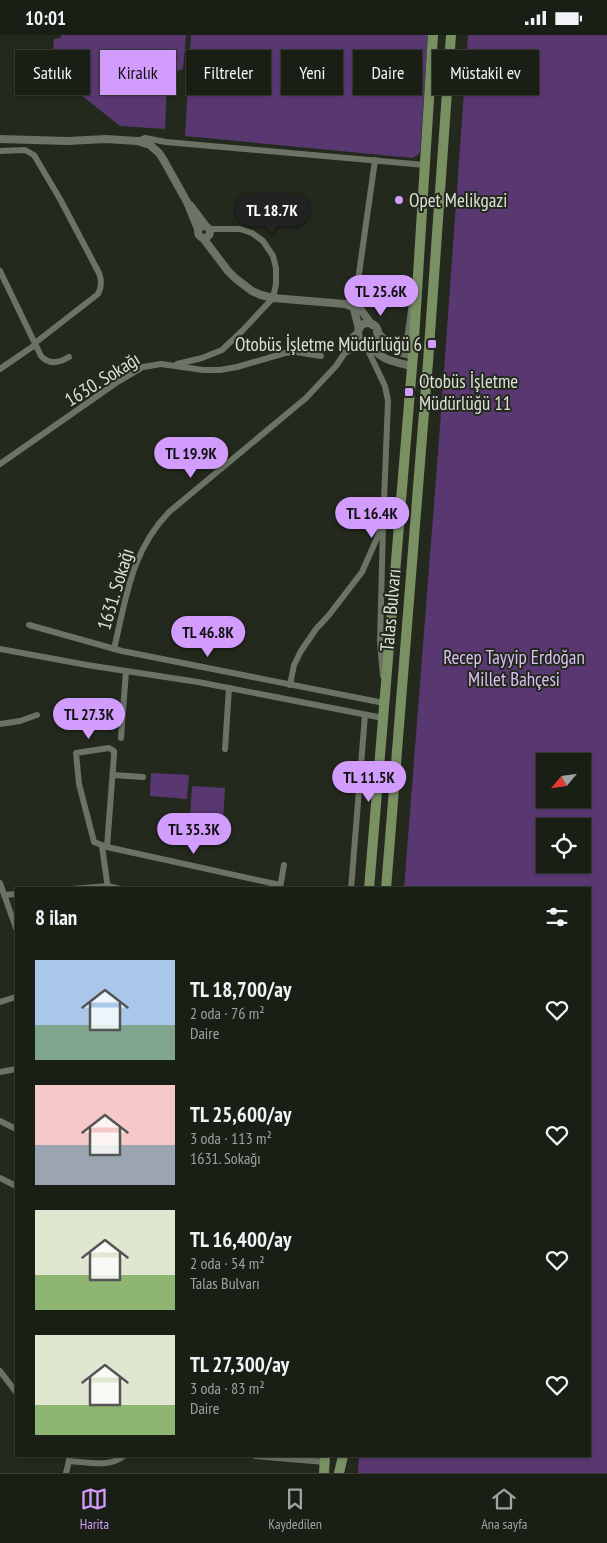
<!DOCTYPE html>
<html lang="tr">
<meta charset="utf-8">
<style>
:root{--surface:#1a1f16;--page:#272c23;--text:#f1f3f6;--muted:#9fa2a1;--line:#383d35;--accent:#d29cfd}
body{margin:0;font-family:"PT Sans Narrow",sans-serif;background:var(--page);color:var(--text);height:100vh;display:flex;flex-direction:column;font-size:19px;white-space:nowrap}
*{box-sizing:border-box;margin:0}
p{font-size:16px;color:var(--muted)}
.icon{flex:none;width:28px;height:28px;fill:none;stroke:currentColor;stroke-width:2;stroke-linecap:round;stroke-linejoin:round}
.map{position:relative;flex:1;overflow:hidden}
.sheet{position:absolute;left:15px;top:852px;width:576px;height:570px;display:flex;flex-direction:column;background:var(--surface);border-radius:0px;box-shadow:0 1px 4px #0004,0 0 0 1px var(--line)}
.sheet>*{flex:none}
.hud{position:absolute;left:15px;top:15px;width:578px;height:45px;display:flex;gap:10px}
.needle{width:32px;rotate:241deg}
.controls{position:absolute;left:536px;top:718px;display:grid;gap:10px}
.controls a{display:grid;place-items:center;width:55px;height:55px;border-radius:0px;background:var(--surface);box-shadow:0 1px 4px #0004,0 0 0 1px var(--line);font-size:25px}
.price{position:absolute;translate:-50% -42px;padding:0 11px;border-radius:18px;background:var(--accent);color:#111;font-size:16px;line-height:32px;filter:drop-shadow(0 1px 2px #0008)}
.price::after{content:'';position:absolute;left:50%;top:30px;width:15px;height:11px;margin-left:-8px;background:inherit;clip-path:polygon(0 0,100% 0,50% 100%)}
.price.active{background:#222;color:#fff}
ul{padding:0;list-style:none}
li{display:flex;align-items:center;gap:15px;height:125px;padding:0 20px}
li span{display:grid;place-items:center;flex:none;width:140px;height:100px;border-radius:0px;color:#555}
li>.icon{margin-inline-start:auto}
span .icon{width:60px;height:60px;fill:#fffc;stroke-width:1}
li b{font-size:21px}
h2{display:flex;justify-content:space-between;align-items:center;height:60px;padding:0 20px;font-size:21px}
.tag{padding:0 18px;border-radius:0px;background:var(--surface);box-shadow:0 1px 4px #0004,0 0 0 1px var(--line);font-size:18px;line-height:45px}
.tag.active{background:var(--accent);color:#111}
.status{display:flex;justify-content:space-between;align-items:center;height:35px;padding:0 25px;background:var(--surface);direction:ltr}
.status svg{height:14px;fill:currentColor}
.tabs{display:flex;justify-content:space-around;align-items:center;height:70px;border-top:1px solid var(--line);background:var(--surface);font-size:14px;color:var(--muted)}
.tabs a{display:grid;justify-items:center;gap:2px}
.tabs .active{color:var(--accent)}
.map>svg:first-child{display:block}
.green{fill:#593872;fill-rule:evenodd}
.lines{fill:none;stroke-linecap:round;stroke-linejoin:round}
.minor{stroke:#6b7365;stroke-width:6}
.tertiary{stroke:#6b7365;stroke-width:8}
.primary{stroke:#799062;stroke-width:10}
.poi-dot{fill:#d29cfd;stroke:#23291d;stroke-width:2}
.labels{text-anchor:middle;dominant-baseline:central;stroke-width:4;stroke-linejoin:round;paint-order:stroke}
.poi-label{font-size:19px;fill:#dce0d8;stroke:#23291d;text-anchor:start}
.street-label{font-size:19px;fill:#dce0d8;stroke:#23291d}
.park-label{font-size:19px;fill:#ddbef8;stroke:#23291d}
</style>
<div class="status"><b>10:01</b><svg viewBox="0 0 49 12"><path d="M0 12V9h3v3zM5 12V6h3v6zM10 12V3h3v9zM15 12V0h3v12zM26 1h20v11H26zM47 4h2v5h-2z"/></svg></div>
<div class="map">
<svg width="607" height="1438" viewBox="0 0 607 1438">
<rect width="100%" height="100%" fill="#23291d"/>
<g class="green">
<polygon points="61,0 186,0 183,34 177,36 167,48 165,94 120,91 51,36 54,4 61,3"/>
<polygon points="191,0 428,0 420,118 413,123 185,101"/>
<path d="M468 0H607V1438H358L359 1421H590V854H404L439 405ZM545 726H582V764H545ZM545 791H582V829H545Z"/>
<polygon points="151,738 189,740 187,764 150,761"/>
<polygon points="192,751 225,753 222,802 189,800"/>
</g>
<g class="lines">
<g class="minor">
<polyline points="137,106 145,103 166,107 425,130"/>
<path d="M0 116 25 115 34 120 60 164 99 238C102 246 102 252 98 259L35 308"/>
<path d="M0 236 41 321C49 330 59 328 69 322"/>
<polyline points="354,274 375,125"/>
<polyline points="364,307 385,351 388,366 383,491 380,608 383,641"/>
<polyline points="402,318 407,306 412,267"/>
<path d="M344 319C344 309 350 303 358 297"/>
<polyline points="177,329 202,323 222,315 242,296 273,263 276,249 276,233 273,221 263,206 252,198 240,194 210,194"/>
<polyline points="0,334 35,310"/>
<polyline points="0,429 116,348 143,332 161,329 203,335 220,335 237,332 285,318 296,317 321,321"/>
<polyline points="29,590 122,616 384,668 384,666"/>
<polyline points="0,614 87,630 198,647 383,683"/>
<path d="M114 614C126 564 131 516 169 477L306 363 336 331 344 319 361 306"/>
<polyline points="290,650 294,630 301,616 316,594 329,580 362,537 381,494"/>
<polyline points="0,689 20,686 37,680"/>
<polyline points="121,703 126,636"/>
<polyline points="225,714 229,653"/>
<polyline points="113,740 143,742"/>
<polyline points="102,811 108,854"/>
<polyline points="107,812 114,720 114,716 109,713 76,718 79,749 94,807 107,812 280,850"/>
<polyline points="0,848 16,893"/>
<polyline points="280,853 284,830"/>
<polyline points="72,854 108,851 120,854"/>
<polyline points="351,854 365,680"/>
<polyline points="4,860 16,859"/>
<polyline points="0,967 16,962"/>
<polyline points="0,1037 16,1034"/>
<polyline points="0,1086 16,1094"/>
<polyline points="0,1143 16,1151"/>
<polyline points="0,1336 16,1357"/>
<polyline points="255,1421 325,1427"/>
<path d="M69 1426C87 1427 109 1433 124 1421"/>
<polyline points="66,1438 69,1426 69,1421"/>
</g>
<g class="tertiary">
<polyline points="0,104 67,106 106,104 137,106 150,110 159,118 163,124 187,167 198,194"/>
<polyline points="190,170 205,190"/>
<circle cx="204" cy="197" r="6"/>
<polyline points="203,203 228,236 235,243 252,256 261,260 273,263 345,269 361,275 372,290"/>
<polyline points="354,274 359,294"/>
<circle cx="368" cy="298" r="10"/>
<path d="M377 297C388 309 396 319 413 320"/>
<path d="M368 308C381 325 391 326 411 331"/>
</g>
<g class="primary">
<polyline points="369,854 413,320 433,0"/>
<polyline points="386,854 428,327 451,0"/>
<polyline points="324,1438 325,1421"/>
<polyline points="339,1438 343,1421"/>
</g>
</g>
<g class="poi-dot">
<circle cx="399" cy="165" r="5"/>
<rect x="427" y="304" width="10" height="10" rx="2.5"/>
<rect x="404" y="352" width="10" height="10" rx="2.5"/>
</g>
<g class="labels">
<g class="poi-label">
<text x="409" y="165">Opet Melikgazi</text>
<text x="422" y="309" text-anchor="end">Otobüs İşletme Müdürlüğü 6</text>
<text x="419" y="346">Otobüs İşletme<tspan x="419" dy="22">Müdürlüğü 11</tspan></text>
</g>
<g class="street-label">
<text transform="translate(102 344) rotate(-32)">1630. Sokağı</text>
<text transform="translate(115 554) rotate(-73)">1631. Sokağı</text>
<text transform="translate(390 575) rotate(-85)">Talas Bulvarı</text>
</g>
<g class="park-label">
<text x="514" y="622">Recep Tayyip Erdoğan<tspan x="514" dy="22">Millet Bahçesi</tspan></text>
</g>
</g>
</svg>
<div class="controls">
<a><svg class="needle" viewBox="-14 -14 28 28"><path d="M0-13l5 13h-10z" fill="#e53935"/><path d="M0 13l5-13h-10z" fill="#9fa2a1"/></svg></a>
<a><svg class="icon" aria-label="locate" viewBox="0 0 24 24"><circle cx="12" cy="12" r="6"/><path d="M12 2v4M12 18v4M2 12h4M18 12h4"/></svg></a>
</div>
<b class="price active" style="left:272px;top:201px">TL 18.7K</b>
<b class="price" style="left:381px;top:282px">TL 25.6K</b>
<b class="price" style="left:191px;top:444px">TL 19.9K</b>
<b class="price" style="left:372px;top:504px">TL 16.4K</b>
<b class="price" style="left:208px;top:623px">TL 46.8K</b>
<b class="price" style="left:89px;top:705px">TL 27.3K</b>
<b class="price" style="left:369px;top:768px">TL 11.5K</b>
<b class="price" style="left:194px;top:820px">TL 35.3K</b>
<div class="hud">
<a class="tag">Satılık</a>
<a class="tag active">Kiralık</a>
<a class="tag">Filtreler</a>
<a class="tag">Yeni</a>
<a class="tag">Daire</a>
<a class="tag">Müstakil ev</a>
</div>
<section class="sheet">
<h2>8 ilan<svg class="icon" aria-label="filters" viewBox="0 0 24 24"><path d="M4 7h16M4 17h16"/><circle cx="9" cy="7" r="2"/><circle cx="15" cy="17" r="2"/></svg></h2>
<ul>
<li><span style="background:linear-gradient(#a9c7e8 65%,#7fa58c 0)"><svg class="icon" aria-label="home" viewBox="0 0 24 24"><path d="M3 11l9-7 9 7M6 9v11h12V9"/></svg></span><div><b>TL 18,700/ay</b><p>2 oda · 76 m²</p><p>Daire</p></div><svg class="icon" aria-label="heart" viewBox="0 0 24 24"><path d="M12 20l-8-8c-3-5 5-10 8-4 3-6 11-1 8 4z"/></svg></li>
<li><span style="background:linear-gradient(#f6c9c9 60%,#9aa5b1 0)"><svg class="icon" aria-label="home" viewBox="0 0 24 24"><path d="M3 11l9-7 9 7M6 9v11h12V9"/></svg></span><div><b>TL 25,600/ay</b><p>3 oda · 113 m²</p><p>1631. Sokağı</p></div><svg class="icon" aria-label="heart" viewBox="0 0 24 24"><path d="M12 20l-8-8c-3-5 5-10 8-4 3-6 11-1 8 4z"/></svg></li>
<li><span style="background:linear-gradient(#dfe7d0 65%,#8fb573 0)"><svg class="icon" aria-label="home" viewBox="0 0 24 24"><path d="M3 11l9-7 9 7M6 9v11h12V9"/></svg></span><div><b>TL 16,400/ay</b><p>2 oda · 54 m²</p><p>Talas Bulvarı</p></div><svg class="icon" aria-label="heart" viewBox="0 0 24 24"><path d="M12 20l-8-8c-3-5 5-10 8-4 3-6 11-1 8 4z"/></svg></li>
<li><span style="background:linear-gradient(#dfe7d0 70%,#8fb573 0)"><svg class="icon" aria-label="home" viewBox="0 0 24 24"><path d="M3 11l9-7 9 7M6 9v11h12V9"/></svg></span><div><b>TL 27,300/ay</b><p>3 oda · 83 m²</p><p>Daire</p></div><svg class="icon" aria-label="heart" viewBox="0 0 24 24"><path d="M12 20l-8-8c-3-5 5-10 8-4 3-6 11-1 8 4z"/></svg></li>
</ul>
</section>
</div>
<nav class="tabs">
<a class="active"><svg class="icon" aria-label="map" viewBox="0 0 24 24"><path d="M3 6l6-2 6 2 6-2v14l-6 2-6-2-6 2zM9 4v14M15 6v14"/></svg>Harita</a>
<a><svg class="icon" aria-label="saved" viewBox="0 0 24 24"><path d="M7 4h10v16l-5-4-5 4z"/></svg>Kaydedilen</a>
<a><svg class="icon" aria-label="home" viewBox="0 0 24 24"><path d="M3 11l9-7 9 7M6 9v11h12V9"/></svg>Ana sayfa</a>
</nav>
